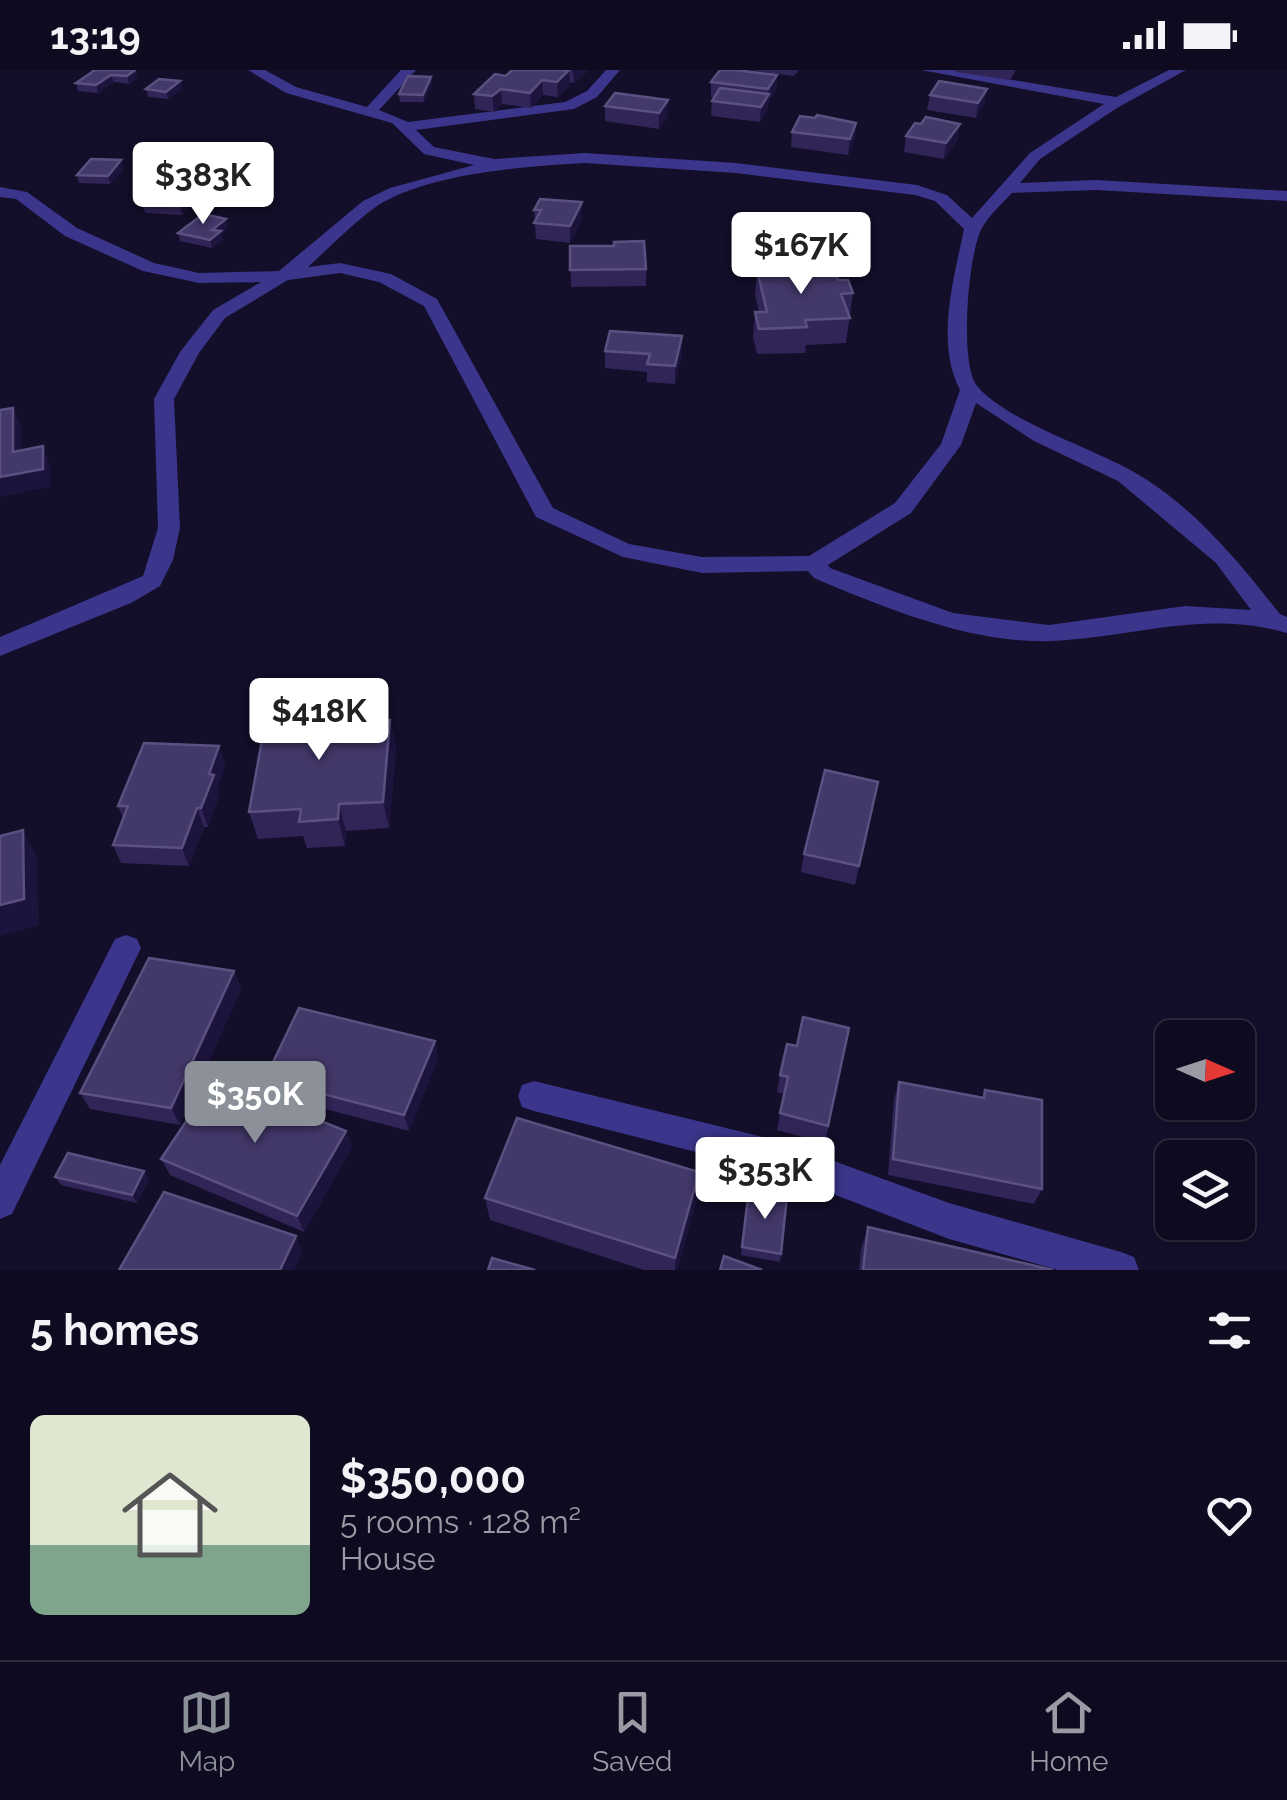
<!DOCTYPE html>
<meta charset="utf-8">
<style>
:root{--surface:#0e0a1f;--page:#171328;--text:#f1f3f6;--muted:#9b9aa4;--line:#2e2b3d;--accent:#8c9099}
body{margin:0;font-family:Raleway,sans-serif;background:var(--page);color:var(--text);height:100vh;display:flex;flex-direction:column;font-size:38px;white-space:nowrap}
*{box-sizing:border-box;margin:0}
p{font-size:32px;color:var(--muted)}
.icon{flex:none;width:55px;height:55px;fill:none;stroke:currentColor;stroke-width:2;stroke-linecap:round;stroke-linejoin:round}
.map{position:relative;height:1200px;overflow:hidden}
.side{display:flex;flex-direction:column;background:var(--surface);flex:1}
.side>*{flex:none}
.needle{width:65px;rotate:93deg}
.buttons{position:absolute;left:1155px;top:950px;display:grid;gap:20px}
.buttons a{display:grid;place-items:center;width:100px;height:100px;border-radius:15px;background:var(--surface);box-shadow:0 2px 8px #0004,0 0 0 2px var(--line);font-size:50px}
.price{position:absolute;translate:-50% -85px;padding:0 22px;border-radius:10px;background:#fff;color:#222;font-size:32px;line-height:65px;filter:drop-shadow(0 2px 5px #0008)}
.price::after{content:'';position:absolute;left:50%;top:60px;width:30px;height:22px;margin-left:-15px;background:inherit;clip-path:polygon(0 0,100% 0,50% 100%)}
.price.current{background:var(--accent);color:#fff}
ul{padding:0;list-style:none}
li{display:flex;align-items:center;gap:30px;height:250px;padding:0 30px}
li span{display:grid;place-items:center;flex:none;width:280px;height:200px;border-radius:15px;color:#555}
li>.icon{margin-inline-start:auto}
span .icon{width:120px;height:120px;fill:#fffc;stroke-width:1}
li b{font-size:42px}
h2{display:flex;justify-content:space-between;align-items:center;height:120px;padding:0 30px;font-size:42px}
.status{display:flex;justify-content:space-between;align-items:center;height:70px;padding:0 50px;background:var(--surface);direction:ltr}
.status svg{height:28px;fill:currentColor}
.tabs{display:flex;justify-content:space-around;align-items:center;height:140px;border-top:2px solid var(--line);background:var(--surface);font-size:28px;color:var(--muted)}
.tabs a{display:grid;justify-items:center;gap:5px}
.tabs .current{color:var(--accent)}
.map>svg:first-child{display:block}
.lines{fill:none;stroke-linecap:round;stroke-linejoin:round}
.minor{fill:#3b358b;fill-rule:evenodd}
.wall{fill:#312558}
.shaded-wall{fill:#1d143d}
.building{fill:#43386a;stroke:#5b5181;stroke-width:2.5}
</style>
<div class="status"><b>13:19</b><svg viewBox="0 0 49 12"><path d="M0 12V9h3v3zM5 12V6h3v6zM10 12V3h3v9zM15 12V0h3v12zM26 1h20v11H26zM47 4h2v5h-2z"/></svg></div>
<div class="map">
<svg width="1287" height="1200" viewBox="0 0 1287 1200">
<rect width="100%" height="100%" fill="#130e29"/>
<g class="lines">
<g class="minor">
<path d="M248 0H265L296 17 367 37 401 0H416L379 40 408 52 565 32 587 21 606 0H620L597 27 574 39 416 60 434 77 494 89 585 83 736 93 917 115 947 125 972 148 1030 83 1104 34 921 0H953L1116 27 1169 0H1186L1117 38 1040 89 1020 113 1096 110 1287 121V131L1096 120 1012 123C1003 133 989 145 982 158 968 183 959 293 977 316 1008 352 1090 377 1132 401 1192 434 1238 491 1280 544L1287 547V563C1201 539 1134 568 1050 571 972 574 885 538 814 508L808 501 702 503 623 487 536 447 424 236 379 212 340 203 288 210 225 248 199 283 174 329 180 458 173 490 160 516 131 533 0 586V567L143 506 158 458 154 329 180 282 213 240 261 212 199 213 143 201 65 166 16 129 0 127V117L27 122 77 158 154 193 199 203 279 201 363 131 390 118 474 95 424 84 392 53 286 23ZM585 93 736 103 915 125 935 131 964 159C954 209 935 272 960 320L941 374 895 433 809 486 702 487 629 474 553 438 437 229 391 204 340 193 308 197C329 178 350 156 373 139 420 104 527 96 585 93ZM976 333 1034 371 1118 411 1216 493 1251 540 1185 536 1049 555 953 543 830 498 828 495 911 443 961 375Z"/>
<polygon points="126,865 137,869 141,878 12,1144 0,1149 0,1095 115,869"/>
<polygon points="534,1011 779,1071 949,1133 1121,1182 1134,1187 1139,1200 1058,1200 949,1169 779,1103 534,1041 522,1037 518,1026 522,1015"/>
</g>
</g>
<g class="wall">
<polygon points="95,0 135,0 137,8 129,14 114,12 98,23 78,21 76,13"/>
<polygon points="512,0 589,0 574,13 570,12 570,15 558,27 543,25 531,38 502,34 494,42 475,39 474,24 506,6"/>
<polygon points="750,0 799,0 794,6"/>
<polygon points="956,0 1016,0 1010,10 956,2"/>
<polygon points="777,5 776,20 768,33 768,39 760,52 711,46 712,31 714,28 711,27 711,12"/>
<polygon points="431,7 432,14 424,32 400,32 399,24"/>
<polygon points="180,11 182,19 168,29 148,27 146,19"/>
<polygon points="987,19 984,34 976,48 927,40 930,25"/>
<polygon points="668,30 668,46 659,59 605,51 605,36"/>
<polygon points="856,53 855,69 848,85 791,77 792,62"/>
<polygon points="906,66 958,69 944,89 904,82"/>
<polygon points="124,98 110,114 79,113 77,105"/>
<polygon points="582,132 582,149 570,173 536,169 534,140"/>
<polygon points="143,135 188,137 182,145 145,143"/>
<polygon points="228,157 221,163 223,170 212,178 180,171 178,163"/>
<polygon points="570,176 646,199 646,216 571,217"/>
<polygon points="757,200 838,210 853,223 846,273 806,275 805,283 757,284 753,267 755,242 759,242 755,225"/>
<polygon points="605,281 682,283 675,314 647,312 647,302 605,298"/>
<polygon points="343,638 346,653 390,650 396,677 389,758 346,761 345,776 307,778 303,766 258,769 249,742"/>
<polygon points="219,676 225,695 218,716 220,723 208,757 204,757 189,796 121,793 113,775 123,748 118,736"/>
<polygon points="878,712 855,815 801,802 804,784"/>
<polygon points="234,901 241,919 180,1055 90,1039 80,1023"/>
<polygon points="849,958 825,1073 777,1060 784,1024 777,1022 780,1005 797,976"/>
<polygon points="435,971 438,988 409,1061 272,1025 265,1009"/>
<polygon points="899,1012 982,1028 985,1020 1042,1119 1034,1134 888,1105 894,1029"/>
<polygon points="346,1061 352,1077 304,1162 170,1105 161,1089"/>
<polygon points="699,1102 698,1125 677,1200 644,1200 490,1150 485,1128"/>
<polygon points="55,1107 149,1109 137,1133 61,1115"/>
<polygon points="749,1119 781,1184 780,1192 741,1185"/>
<polygon points="868,1157 1053,1200 859,1200 861,1179"/>
</g>
<g class="shaded-wall">
<polygon points="135,0 137,8 129,14 127,6"/>
<polygon points="569,0 570,15 558,27 557,12"/>
<polygon points="573,0 589,0 574,13"/>
<polygon points="111,5 114,12 98,23 96,15"/>
<polygon points="777,5 776,20 768,33 768,39 760,52 761,37 767,26 768,19"/>
<polygon points="431,7 432,14 424,32 423,25"/>
<polygon points="542,10 543,25 531,38 530,23"/>
<polygon points="180,11 182,19 168,29 166,22"/>
<polygon points="501,19 502,34 494,42 492,26"/>
<polygon points="987,19 984,34 976,48 978,33"/>
<polygon points="668,30 668,46 659,59 659,43"/>
<polygon points="856,53 855,69 848,85 850,69"/>
<polygon points="960,54 958,69 944,89 946,73"/>
<polygon points="121,90 124,98 110,114 108,106"/>
<polygon points="186,129 188,137 182,145 180,136"/>
<polygon points="582,132 582,149 570,173 570,156"/>
<polygon points="226,149 228,157 221,163 223,170 212,178 210,170 212,160"/>
<polygon points="682,266 682,283 675,314 675,296"/>
<polygon points="13,338 21,356 21,400 13,382"/>
<polygon points="43,376 50,395 50,417 0,427 0,407"/>
<polygon points="390,650 396,677 389,758 383,732"/>
<polygon points="219,676 225,695 218,716 220,723 208,757 201,738 209,704"/>
<polygon points="339,734 346,761 345,776 338,749"/>
<polygon points="197,738 204,757 189,796 182,778"/>
<polygon points="23,760 37,787 39,855 0,866 0,835"/>
<polygon points="234,901 241,919 180,1055 171,1038"/>
<polygon points="435,971 438,988 409,1061 404,1045"/>
<polygon points="346,1061 352,1077 304,1162 297,1146"/>
<polygon points="144,1101 149,1109 137,1133 132,1125"/>
<polygon points="699,1102 698,1125 677,1200 675,1200 675,1188"/>
<polygon points="296,1166 303,1182 294,1200 280,1200"/>
</g>
<g class="building">
<polygon points="95,0 135,0 127,6 111,5 96,15 76,13"/>
<polygon points="512,0 569,0 557,12 542,10 530,23 501,19 492,26 474,24 495,4 506,6"/>
<polygon points="720,0 735,0 777,5 768,19 711,12"/>
<polygon points="408,6 431,7 423,25 399,24"/>
<polygon points="159,9 180,11 166,22 146,19"/>
<polygon points="939,11 987,19 978,33 930,25"/>
<polygon points="720,18 769,24 761,37 712,31"/>
<polygon points="615,23 668,30 659,43 605,36"/>
<polygon points="817,45 856,53 850,69 792,62 800,46 815,48"/>
<polygon points="926,47 960,54 946,73 906,66 915,53 921,54"/>
<polygon points="91,89 121,90 108,106 77,105"/>
<polygon points="152,123 186,129 180,136 143,135"/>
<polygon points="540,129 582,132 570,156 534,153 541,140 534,140"/>
<polygon points="203,144 226,149 212,160 221,161 210,170 178,163"/>
<polygon points="644,171 646,199 570,200 570,176 614,176 614,172"/>
<polygon points="834,198 838,210 848,210 853,223 841,224 850,248 805,250 807,257 759,259 755,242 767,242 757,200"/>
<polygon points="610,261 682,266 675,296 647,294 650,284 605,281"/>
<polygon points="13,338 13,382 43,376 43,399 0,407 0,340"/>
<polygon points="343,638 341,653 390,650 383,732 339,734 338,749 299,752 301,739 249,742 267,642"/>
<polygon points="144,673 219,676 209,704 214,705 201,738 197,738 182,778 113,775 128,736 118,736"/>
<polygon points="825,700 878,712 859,796 804,784"/>
<polygon points="23,760 24,829 0,835 0,766"/>
<polygon points="149,888 234,901 171,1038 80,1023"/>
<polygon points="299,938 435,971 404,1045 265,1009"/>
<polygon points="803,947 849,958 828,1056 780,1043 788,1007 780,1005 787,974 797,976"/>
<polygon points="215,1008 346,1061 297,1146 161,1089"/>
<polygon points="899,1012 984,1028 985,1020 1042,1030 1042,1119 893,1089"/>
<polygon points="517,1048 699,1102 675,1188 485,1128"/>
<polygon points="68,1083 144,1101 132,1125 55,1107"/>
<polygon points="749,1119 787,1126 781,1184 742,1177"/>
<polygon points="164,1122 296,1166 280,1200 119,1200"/>
<polygon points="868,1157 1053,1200 863,1200"/>
<polygon points="724,1186 762,1200 720,1200"/>
<polygon points="492,1188 535,1200 488,1200"/>
</g>
</svg>
<div class="buttons">
<a><svg class="needle" viewBox="-14 -14 28 28"><path d="M0-13l5 13h-10z" fill="#e53935"/><path d="M0 13l5-13h-10z" fill="#9b9aa4"/></svg></a>
<a><svg class="icon" aria-label="layers" viewBox="0 0 24 24"><path d="M12 4l9 5-9 5-9-5zM3 14l9 5 9-5"/></svg></a>
</div>
<b class="price" style="left:203px;top:157px">$383K</b>
<b class="price" style="left:801px;top:227px">$167K</b>
<b class="price" style="left:319px;top:693px">$418K</b>
<b class="price current" style="left:255px;top:1076px">$350K</b>
<b class="price" style="left:765px;top:1152px">$353K</b>
</div>
<section class="side">
<h2>5 homes<svg class="icon" aria-label="filters" viewBox="0 0 24 24"><path d="M4 7h16M4 17h16"/><circle cx="9" cy="7" r="2"/><circle cx="15" cy="17" r="2"/></svg></h2>
<ul>
<li><span style="background:linear-gradient(#dfe7d0 65%,#7fa58c 0)"><svg class="icon" aria-label="home" viewBox="0 0 24 24"><path d="M3 11l9-7 9 7M6 9v11h12V9"/></svg></span><div><b>$350,000</b><p>5 rooms · 128 m²</p><p>House</p></div><svg class="icon" aria-label="heart" viewBox="0 0 24 24"><path d="M12 20l-8-8c-3-5 5-10 8-4 3-6 11-1 8 4z"/></svg></li>
</ul>
</section>
<nav class="tabs">
<a class="current"><svg class="icon" aria-label="map" viewBox="0 0 24 24"><path d="M3 6l6-2 6 2 6-2v14l-6 2-6-2-6 2zM9 4v14M15 6v14"/></svg>Map</a>
<a><svg class="icon" aria-label="saved" viewBox="0 0 24 24"><path d="M7 4h10v16l-5-4-5 4z"/></svg>Saved</a>
<a><svg class="icon" aria-label="home" viewBox="0 0 24 24"><path d="M3 11l9-7 9 7M6 9v11h12V9"/></svg>Home</a>
</nav>
